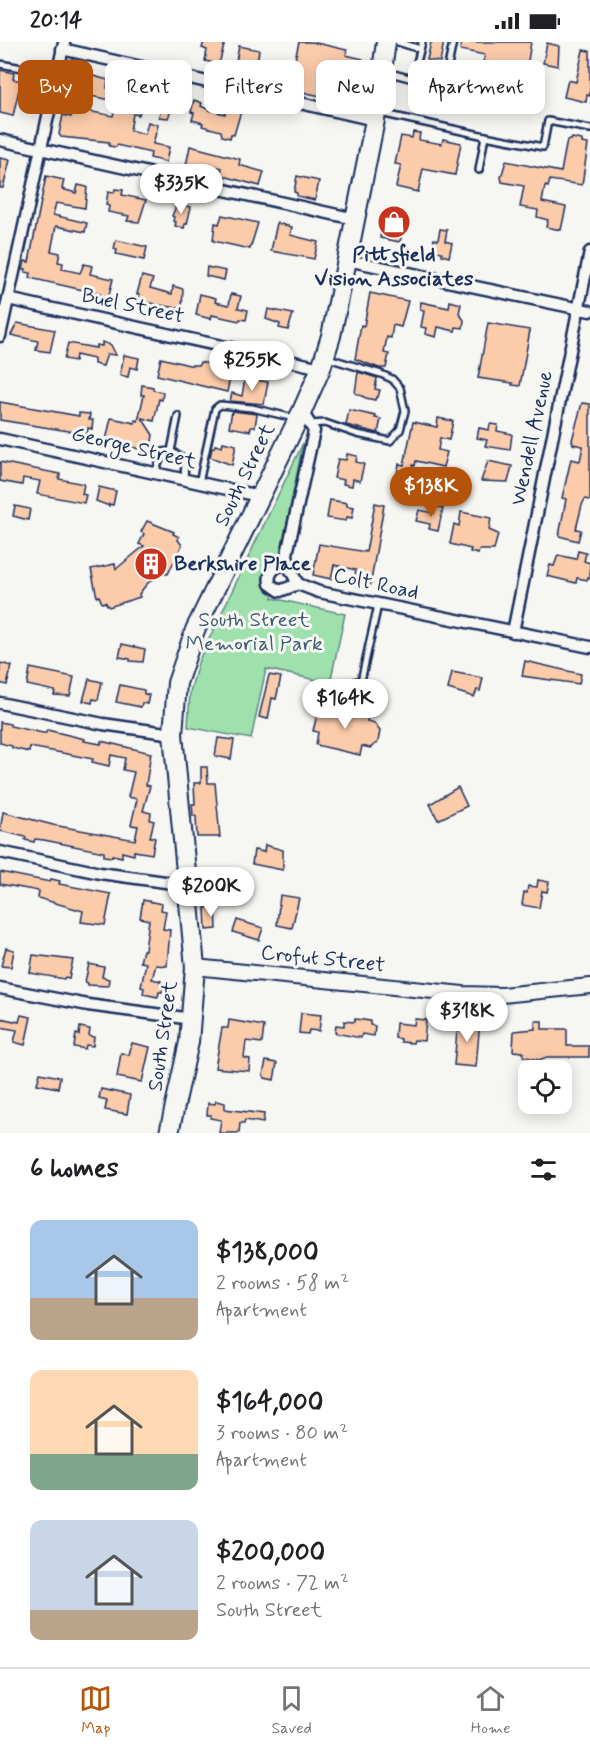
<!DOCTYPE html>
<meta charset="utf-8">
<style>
:root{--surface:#fff;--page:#f6f6f6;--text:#202124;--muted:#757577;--line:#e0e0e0;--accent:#b45309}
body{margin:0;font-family:Mynerve,sans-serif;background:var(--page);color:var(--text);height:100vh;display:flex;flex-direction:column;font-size:22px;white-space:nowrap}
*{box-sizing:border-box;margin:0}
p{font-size:20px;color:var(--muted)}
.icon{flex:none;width:33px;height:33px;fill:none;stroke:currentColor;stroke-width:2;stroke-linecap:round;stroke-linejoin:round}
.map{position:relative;height:1091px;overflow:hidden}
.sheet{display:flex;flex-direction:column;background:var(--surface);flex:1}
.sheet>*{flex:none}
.hud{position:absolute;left:18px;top:18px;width:555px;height:54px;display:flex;gap:12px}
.fabs{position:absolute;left:518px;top:1018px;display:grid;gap:12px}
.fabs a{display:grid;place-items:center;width:54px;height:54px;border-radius:12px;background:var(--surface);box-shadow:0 3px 15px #0003;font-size:30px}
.price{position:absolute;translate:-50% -51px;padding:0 14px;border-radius:21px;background:#fff;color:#222;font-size:20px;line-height:39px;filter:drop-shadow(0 2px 3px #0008)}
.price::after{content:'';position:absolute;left:50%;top:36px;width:18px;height:14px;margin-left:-9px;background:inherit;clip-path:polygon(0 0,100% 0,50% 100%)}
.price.selected{background:var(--accent);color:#fff}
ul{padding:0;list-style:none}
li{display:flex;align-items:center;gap:18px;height:150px;padding:0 30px}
li span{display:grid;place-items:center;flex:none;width:168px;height:120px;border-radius:12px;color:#555}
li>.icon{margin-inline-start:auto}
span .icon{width:72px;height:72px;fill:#fffc;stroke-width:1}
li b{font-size:26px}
h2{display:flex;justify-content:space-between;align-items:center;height:72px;padding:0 30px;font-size:26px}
.tag{padding:0 21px;border-radius:12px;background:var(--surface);box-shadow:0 3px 15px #0003;font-size:21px;line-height:54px}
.tag.selected{background:var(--accent);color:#fff}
.status{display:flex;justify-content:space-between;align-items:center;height:42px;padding:0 30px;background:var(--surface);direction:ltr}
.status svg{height:16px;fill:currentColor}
.dock{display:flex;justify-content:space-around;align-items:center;height:84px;border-top:2px solid var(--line);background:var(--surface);font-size:16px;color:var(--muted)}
.dock a{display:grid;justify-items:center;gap:3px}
.dock .selected{color:var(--accent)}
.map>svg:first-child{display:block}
.green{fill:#9fe1ac;stroke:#5d8885;stroke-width:1.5}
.building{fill:#fbcbaa;stroke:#1b2f5e;stroke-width:1.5;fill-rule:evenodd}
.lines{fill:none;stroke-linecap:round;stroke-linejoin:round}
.service-casing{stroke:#1b2f5e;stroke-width:10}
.minor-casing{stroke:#1b2f5e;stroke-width:15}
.tertiary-casing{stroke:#1b2f5e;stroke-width:18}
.trunk-casing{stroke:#1b2f5e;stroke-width:22}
.service{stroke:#f6f6f2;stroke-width:5}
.minor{stroke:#f6f6f2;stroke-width:10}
.tertiary{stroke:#f6f6f2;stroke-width:14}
.trunk{stroke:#f6f6f2;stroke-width:18}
.labels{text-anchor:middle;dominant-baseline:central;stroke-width:6;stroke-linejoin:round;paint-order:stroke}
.poi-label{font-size:21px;font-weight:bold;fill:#1b2f5e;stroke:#f6f6f2}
.street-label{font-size:21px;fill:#1b2f5e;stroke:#f6f6f2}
.park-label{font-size:21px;fill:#3c5c72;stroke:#f6f6f2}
</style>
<div class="status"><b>20:14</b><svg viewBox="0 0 49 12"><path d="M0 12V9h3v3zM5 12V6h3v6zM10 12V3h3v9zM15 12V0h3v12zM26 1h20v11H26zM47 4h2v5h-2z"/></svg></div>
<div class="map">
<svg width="590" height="1091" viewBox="0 0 590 1091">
<rect width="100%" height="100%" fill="#f6f6f2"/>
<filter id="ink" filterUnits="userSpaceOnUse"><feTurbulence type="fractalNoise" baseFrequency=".0167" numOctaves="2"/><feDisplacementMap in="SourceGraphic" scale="12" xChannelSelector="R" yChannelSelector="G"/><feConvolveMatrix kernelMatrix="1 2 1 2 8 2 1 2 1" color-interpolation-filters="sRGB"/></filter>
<g filter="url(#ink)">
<polygon class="green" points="303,401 272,556 345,572 330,641 266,627 251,697 188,685 190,650 199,618"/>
<g class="building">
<polygon points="204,0 225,0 219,22 205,19 207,8 202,6"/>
<polygon points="299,0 312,0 347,8 346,13 363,17 353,61 288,47"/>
<polygon points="431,0 444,0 440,20 427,18"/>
<polygon points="462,0 531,0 527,25 483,20 485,13 460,8"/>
<polygon points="547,1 559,4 558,24 543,21"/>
<polygon points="239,4 259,8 256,29 252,29 251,32 240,29 241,26 235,25"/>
<polygon points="583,8 590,9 590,54 587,53 586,60 564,55 568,38 576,40"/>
<path d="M68 27 108 38 107 46 124 49 125 43 144 47 139 73 133 72 130 89 145 92 148 80 158 83 153 102 169 105 166 120 150 116 151 111 117 103 116 105 109 104V100L61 95 59 92 63 73 71 75 76 52 64 49 65 42H63ZM85 53 117 59 113 74 82 68Z"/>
<polygon points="0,28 14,31 13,37 21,39 13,74 0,71"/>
<polygon points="477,38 533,47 531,58 475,48"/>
<polygon points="166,49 174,51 172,59 175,59 168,76 159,75 163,51"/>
<polygon points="194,58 202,61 201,64 209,68 225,72 227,65 241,69 234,93 231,92 230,96 222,94 221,89 202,84 203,81 192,78 194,71 191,70"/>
<polygon points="413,90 420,91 419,98 442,102 443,97 461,101 455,133 423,127 418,150 396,145 401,123 395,122 401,94 412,96"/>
<polygon points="572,96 582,98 582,101 588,102 582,143 550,138 548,145 545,144 542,160 566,165 561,188 546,185 548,178 537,175 538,168 520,165 524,144 502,140 501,135 506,119 561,130 567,98 571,98"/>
<polygon points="190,104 240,117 239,123 264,130 260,144 220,133 222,126 206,122 204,128 186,124"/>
<polygon points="0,116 10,118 3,146 0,146"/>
<polygon points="46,134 64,138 62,147 76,151 78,143 87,145 85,166 56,161 53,173 87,181 85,190 56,184 51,209 60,211 58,220 63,221 62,227 80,231 84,222 92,224 90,232 113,237 108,257 99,255 100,252 96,251 30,236 31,231 25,230 26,227 23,227 25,219 29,220"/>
<polygon points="297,134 319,139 315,158 297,154 297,151 294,150"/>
<polygon points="115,147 123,148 122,153 146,158 139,180 127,179 129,174 108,170 109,164 106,163 108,150 114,151"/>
<polygon points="177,162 191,165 187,182 185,182 184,186 175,184 176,180 173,179 174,175 172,174"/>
<polygon points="385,169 406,173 400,200 380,196"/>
<polygon points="222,173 258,181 250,207 213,199 215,181 219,182"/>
<polygon points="277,181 292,185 290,193 318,200 314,217 271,209"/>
<polygon points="440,187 447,188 445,199 452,201 449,215 442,213 442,210 432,208 434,197 438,198"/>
<polygon points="116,198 147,205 144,218 116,212 117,208 114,207"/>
<polygon points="207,225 226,229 224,238 206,234"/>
<polygon points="142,234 153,237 150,246 172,252 173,244 183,247 182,267 138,259 140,252 137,252"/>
<polygon points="370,251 408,259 401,285 393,283 391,296 387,295 384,311 389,312 386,326 379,326 355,317 361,283 364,284"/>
<polygon points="200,252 216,256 215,260 229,263 231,252 241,254 238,266 248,268 246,278 240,277 239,279 212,273 211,277 196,273"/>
<polygon points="450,259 461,262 459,271 464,278 463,286 456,285 455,289 438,285 436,295 425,292 426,286 421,285 424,269 420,268 421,260 449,266"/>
<polygon points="268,267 293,272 288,288 279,286 280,282 266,277"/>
<polygon points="17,281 55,288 50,310 36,308 38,299 11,293"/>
<polygon points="488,281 530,288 520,344 512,343 513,341 478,336"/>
<polygon points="102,300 111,303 116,313 107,312 103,324 94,322 94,317 76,313 75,319 64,317 68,301 96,306 96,303 102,304"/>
<polygon points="124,313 139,316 137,327 130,325 128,335 120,333"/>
<polygon points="161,316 189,323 199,323 200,320 232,326 227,350 157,333"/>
<polygon points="358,330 377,336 375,347 380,348 378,355 376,355 375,358 366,356 355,351"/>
<polygon points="245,336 268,340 264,362 230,359 232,351 242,354"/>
<polygon points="142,343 153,345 153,348 163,350 162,358 159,357 154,379 142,376 153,393 150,410 106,398 111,376 135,381 135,378 138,379 144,353 141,353"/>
<polygon points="0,360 79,374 79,371 90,372 89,378 93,378 92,387 88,386 87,392 0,378"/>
<polygon points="582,361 590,362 590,458 585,457 582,463 576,487 581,488 578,499 559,494 566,457 562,456 571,417 580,419 583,404 573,402 572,398"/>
<polygon points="349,368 376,374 375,376 381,377 378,391 346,383"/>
<polygon points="232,369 257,372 255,385 251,385 250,389 229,385"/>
<polygon points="438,376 453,379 449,398 440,396 438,408 447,410 443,425 416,419 415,424 413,423 409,444 395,441 399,422 404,423 413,380 437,385"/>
<polygon points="490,382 498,383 497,389 512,392 510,408 485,404 487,398 477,396 479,386 489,388"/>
<polygon points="223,400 236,403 232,423 210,415 212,406 214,406 215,403 222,405"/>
<polygon points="347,412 357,414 356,420 364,422 360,439 353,437 352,444 343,442 344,438 334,436 338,417 346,418"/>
<polygon points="488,419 512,424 508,440 481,439"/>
<polygon points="0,420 60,432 59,437 84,442 82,452 86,453 84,461 37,452 40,439 23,436 22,443 0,439"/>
<polygon points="99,445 116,449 113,463 109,462 109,464 96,459"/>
<polygon points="330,458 347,461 347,464 354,465 352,476 347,475 346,479 327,476"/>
<polygon points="375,461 384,463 370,545 353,542 356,528 334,523 331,537 313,533 319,502 366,510"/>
<polygon points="15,464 30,467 28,478 13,474"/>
<polygon points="435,464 443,466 438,489 429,487 430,482 416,479 419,468 434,471"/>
<polygon points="461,470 491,476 489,488 498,492 494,508 479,508 478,512 470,510 471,507 450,502 454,482 459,484"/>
<polygon points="147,479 174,490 173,492 179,495 178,498 182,503 168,532 159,531 146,543 139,552 140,555 109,565 105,560 102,561 99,554 97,555 91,527 115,522 116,527 144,504 139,502 144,492 141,490"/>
<polygon points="578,509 586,511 584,519 590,521 590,536 588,535 587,538 577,536 576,541 547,534 550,523 554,524 558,513 576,517"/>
<polygon points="122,602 145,607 143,620 130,619 130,617 119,615"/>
<polygon points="525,619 581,632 579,642 522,634"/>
<polygon points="0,621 12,624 7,643 0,641"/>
<polygon points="30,626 74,635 70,654 54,653 55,649 27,643"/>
<polygon points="452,630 483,636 480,649 477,648 474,655 448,647"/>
<polygon points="269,633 281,635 276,657 272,656 268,677 259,675"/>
<polygon points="89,637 102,640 98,658 93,657 92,661 83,659"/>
<polygon points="120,643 144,648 144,652 149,653 147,662 142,661 141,665 116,660"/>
<polygon points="324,662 368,672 367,679 374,681 380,689 378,700 370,706 362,704 360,713 316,703 318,690 313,689 319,665 324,666"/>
<polygon points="0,680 10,682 10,684 43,691 46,691 47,688 85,697 84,699 101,702 101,699 151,711 146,743 150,744 143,769 151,771 150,778 154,779 150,795 155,796 152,812 134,809 134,813 122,810 122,815 112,813 112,815 104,814 104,810 44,798 35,797 34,800 25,798 26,795 0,789 3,770 53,783 135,798 138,784 131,783 137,757 128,755 134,730 123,728 125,716 111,713 109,724 92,720 93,717 57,710 30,705 29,710 12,706 12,704 0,701"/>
<polygon points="218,696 234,698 231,717 215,714"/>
<polygon points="201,725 207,725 208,741 215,741 220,795 197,795 196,774 193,774 192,762 195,762 194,741 201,741"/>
<polygon points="458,745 467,764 438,778 430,762"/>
<polygon points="265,803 283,808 283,828 252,822 254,808 264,810"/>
<polygon points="0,830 50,840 51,837 60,839 59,842 111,852 105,883 81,880 83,869 38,856 39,849 0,842"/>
<polygon points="538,838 549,840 547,850 542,849 539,866 522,863 524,850 527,851 528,844 537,845"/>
<polygon points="280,853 299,856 292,886 277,883"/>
<polygon points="143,858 162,862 161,868 166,869 163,887 170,888 167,924 156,923 152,937 161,939 160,942 164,943 162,950 159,950 158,955 143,952 144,946 141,945 146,921 140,920 143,908 145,908 149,878 140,876"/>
<polygon points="216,863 217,887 206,888 205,866"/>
<polygon points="237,878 263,886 259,898 233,890"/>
<polygon points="6,906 14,908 11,925 1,924"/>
<polygon points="33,913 73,918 69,936 65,935 64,937 30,931"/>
<polygon points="89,922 104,925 102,935 109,937 108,944 88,943 88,941 85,940"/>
<polygon points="301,971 321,973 319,989 309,988 308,992 299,991"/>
<polygon points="21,973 31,975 25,1003 14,1000 17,988 0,985 0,976 19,980"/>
<polygon points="355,977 370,979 370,983 375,984 374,994 362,992 361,996 335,991 336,983 344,984 344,979 354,980"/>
<polygon points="415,977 426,978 424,999 414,998 413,1001 401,1000 401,997 395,996 396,981 414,983"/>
<polygon points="458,977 480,979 476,1025 454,1023"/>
<polygon points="229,978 264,984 262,1001 246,999 244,1016 250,1017 249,1029 215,1026 222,986 228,986"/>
<polygon points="535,979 542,979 542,987 567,987 567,1004 589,1004 589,1015 547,1015 539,1018 523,1014 523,1010 513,1009 514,989 535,987"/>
<polygon points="80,985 90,987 89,994 94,995 93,1004 86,1003 85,1007 74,1005 76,992 79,993"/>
<polygon points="132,1001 150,1005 142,1040 117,1035 121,1011 129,1013"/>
<polygon points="266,1019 277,1021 274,1038 265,1036 263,1033"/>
<polygon points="40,1031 60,1035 58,1046 37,1042"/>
<polygon points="101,1047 130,1053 127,1072 105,1068 107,1058 99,1056"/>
<polygon points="216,1059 225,1061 225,1067 264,1072 263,1081 245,1078 244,1081 240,1081 239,1091 219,1091 221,1078 210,1076 211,1073 207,1073 208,1061 215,1062"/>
</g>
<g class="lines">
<g class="service-casing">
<g id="service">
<polyline points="398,0 420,7"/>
<polyline points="0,22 56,32"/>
<polyline points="416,27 446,34 453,0"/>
<polyline points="390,31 413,37 422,0"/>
<polyline points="380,71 485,94 479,128"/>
<polyline points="485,94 543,105 548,79 590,87"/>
<polyline points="310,382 325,381 357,392 390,399 400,388 405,369 400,346 392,337 381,332 328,316"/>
<polyline points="171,409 185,418 184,438"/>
<polyline points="155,431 163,410 171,409 178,374"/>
<polyline points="199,441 215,367 220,363 252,366 294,376"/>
<circle cx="359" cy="650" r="11"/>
<polyline points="361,639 378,563"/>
</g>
</g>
<g class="minor-casing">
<g id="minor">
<polyline points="62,7 375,78"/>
<polyline points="0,98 355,177"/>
<polyline points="347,218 590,269"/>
<polyline points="8,257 321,326"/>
<polyline points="0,294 64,1"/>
<polyline points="302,369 314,389 287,512 289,525 298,542 319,550 590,605"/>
<polyline points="0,397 259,454"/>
<path d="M287 520C277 525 267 528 270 542L280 549 298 542"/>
<polyline points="513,590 590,210"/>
<polyline points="0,661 103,682 173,692"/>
<polyline points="0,810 100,831 187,843"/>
<polyline points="0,946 88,963 192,977"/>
</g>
</g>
<g class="tertiary-casing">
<polyline id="tertiary" points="195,925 463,952 502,953 590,944"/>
</g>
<g class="trunk-casing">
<polyline id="trunk" points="169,1091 189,1000 195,925 173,692 177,641 195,588 302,369 321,326 331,294 347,218 375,78 386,0"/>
</g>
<use href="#service" class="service"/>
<use href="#minor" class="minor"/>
<use href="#tertiary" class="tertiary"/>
<use href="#trunk" class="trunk"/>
</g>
</g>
<defs>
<g id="shop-disc" transform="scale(1.725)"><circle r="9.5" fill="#c8321e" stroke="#f6f6f2"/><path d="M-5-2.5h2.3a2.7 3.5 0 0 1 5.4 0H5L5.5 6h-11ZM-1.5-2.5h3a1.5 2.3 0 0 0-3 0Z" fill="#fff"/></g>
<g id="building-disc" transform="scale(1.725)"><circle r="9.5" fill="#c8321e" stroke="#f6f6f2"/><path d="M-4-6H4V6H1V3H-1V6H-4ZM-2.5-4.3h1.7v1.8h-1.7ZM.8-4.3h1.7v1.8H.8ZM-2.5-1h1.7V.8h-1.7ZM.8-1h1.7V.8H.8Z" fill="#fff"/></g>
</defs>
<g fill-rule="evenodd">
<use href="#shop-disc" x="394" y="180"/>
<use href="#building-disc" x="151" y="522"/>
</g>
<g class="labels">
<g class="poi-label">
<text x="394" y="213">Pittsfield<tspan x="394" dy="24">Vision Associates</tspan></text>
<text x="174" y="522" text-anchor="start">Berkshire Place</text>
</g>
<g class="street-label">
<text transform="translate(133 264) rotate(12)">Buel Street</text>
<text transform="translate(532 396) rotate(-78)">Wendell Avenue</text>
<text transform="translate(134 406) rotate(13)">George Street</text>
<text transform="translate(245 433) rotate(-64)">South Street</text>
<text transform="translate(376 542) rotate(12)">Colt Road</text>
<text transform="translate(323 917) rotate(6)">Crofut Street</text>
<text transform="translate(163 994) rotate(-82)">South Street</text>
</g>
<g class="park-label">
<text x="254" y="578">South Street<tspan x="254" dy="24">Memorial Park</tspan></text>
</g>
</g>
</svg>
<div class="fabs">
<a><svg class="icon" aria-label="locate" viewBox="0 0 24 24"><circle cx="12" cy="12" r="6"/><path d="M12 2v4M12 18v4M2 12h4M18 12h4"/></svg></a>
</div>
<b class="price" style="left:181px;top:173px">$335K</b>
<b class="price" style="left:252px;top:350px">$255K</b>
<b class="price selected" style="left:431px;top:476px">$138K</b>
<b class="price" style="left:345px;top:688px">$164K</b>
<b class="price" style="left:211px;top:876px">$200K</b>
<b class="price" style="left:467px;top:1001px">$318K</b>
<div class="hud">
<a class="tag selected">Buy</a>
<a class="tag">Rent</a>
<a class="tag">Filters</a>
<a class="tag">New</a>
<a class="tag">Apartment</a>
</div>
</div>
<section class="sheet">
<h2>6 homes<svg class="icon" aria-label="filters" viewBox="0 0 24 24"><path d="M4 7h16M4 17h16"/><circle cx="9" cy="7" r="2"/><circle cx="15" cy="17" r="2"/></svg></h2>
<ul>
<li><span style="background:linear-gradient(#a9c7e8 65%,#b9a48a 0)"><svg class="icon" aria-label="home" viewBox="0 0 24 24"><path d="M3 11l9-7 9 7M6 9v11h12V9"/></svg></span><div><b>$138,000</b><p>2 rooms · 58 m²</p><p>Apartment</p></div></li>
<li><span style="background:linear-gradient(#ffd9b3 70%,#7fa58c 0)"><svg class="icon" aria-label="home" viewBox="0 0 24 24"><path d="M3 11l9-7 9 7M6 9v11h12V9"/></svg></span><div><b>$164,000</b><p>3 rooms · 80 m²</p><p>Apartment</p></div></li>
<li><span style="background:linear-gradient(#c9d6e8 75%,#b9a48a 0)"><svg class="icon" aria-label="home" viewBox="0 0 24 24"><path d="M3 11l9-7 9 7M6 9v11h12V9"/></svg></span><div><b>$200,000</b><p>2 rooms · 72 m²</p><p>South Street</p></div></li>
</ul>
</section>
<nav class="dock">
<a class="selected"><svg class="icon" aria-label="map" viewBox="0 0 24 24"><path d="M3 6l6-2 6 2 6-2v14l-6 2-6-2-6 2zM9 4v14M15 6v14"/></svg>Map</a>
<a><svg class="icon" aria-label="saved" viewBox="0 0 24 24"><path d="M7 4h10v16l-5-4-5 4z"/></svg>Saved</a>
<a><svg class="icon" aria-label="home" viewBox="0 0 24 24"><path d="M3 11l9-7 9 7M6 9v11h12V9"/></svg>Home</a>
</nav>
